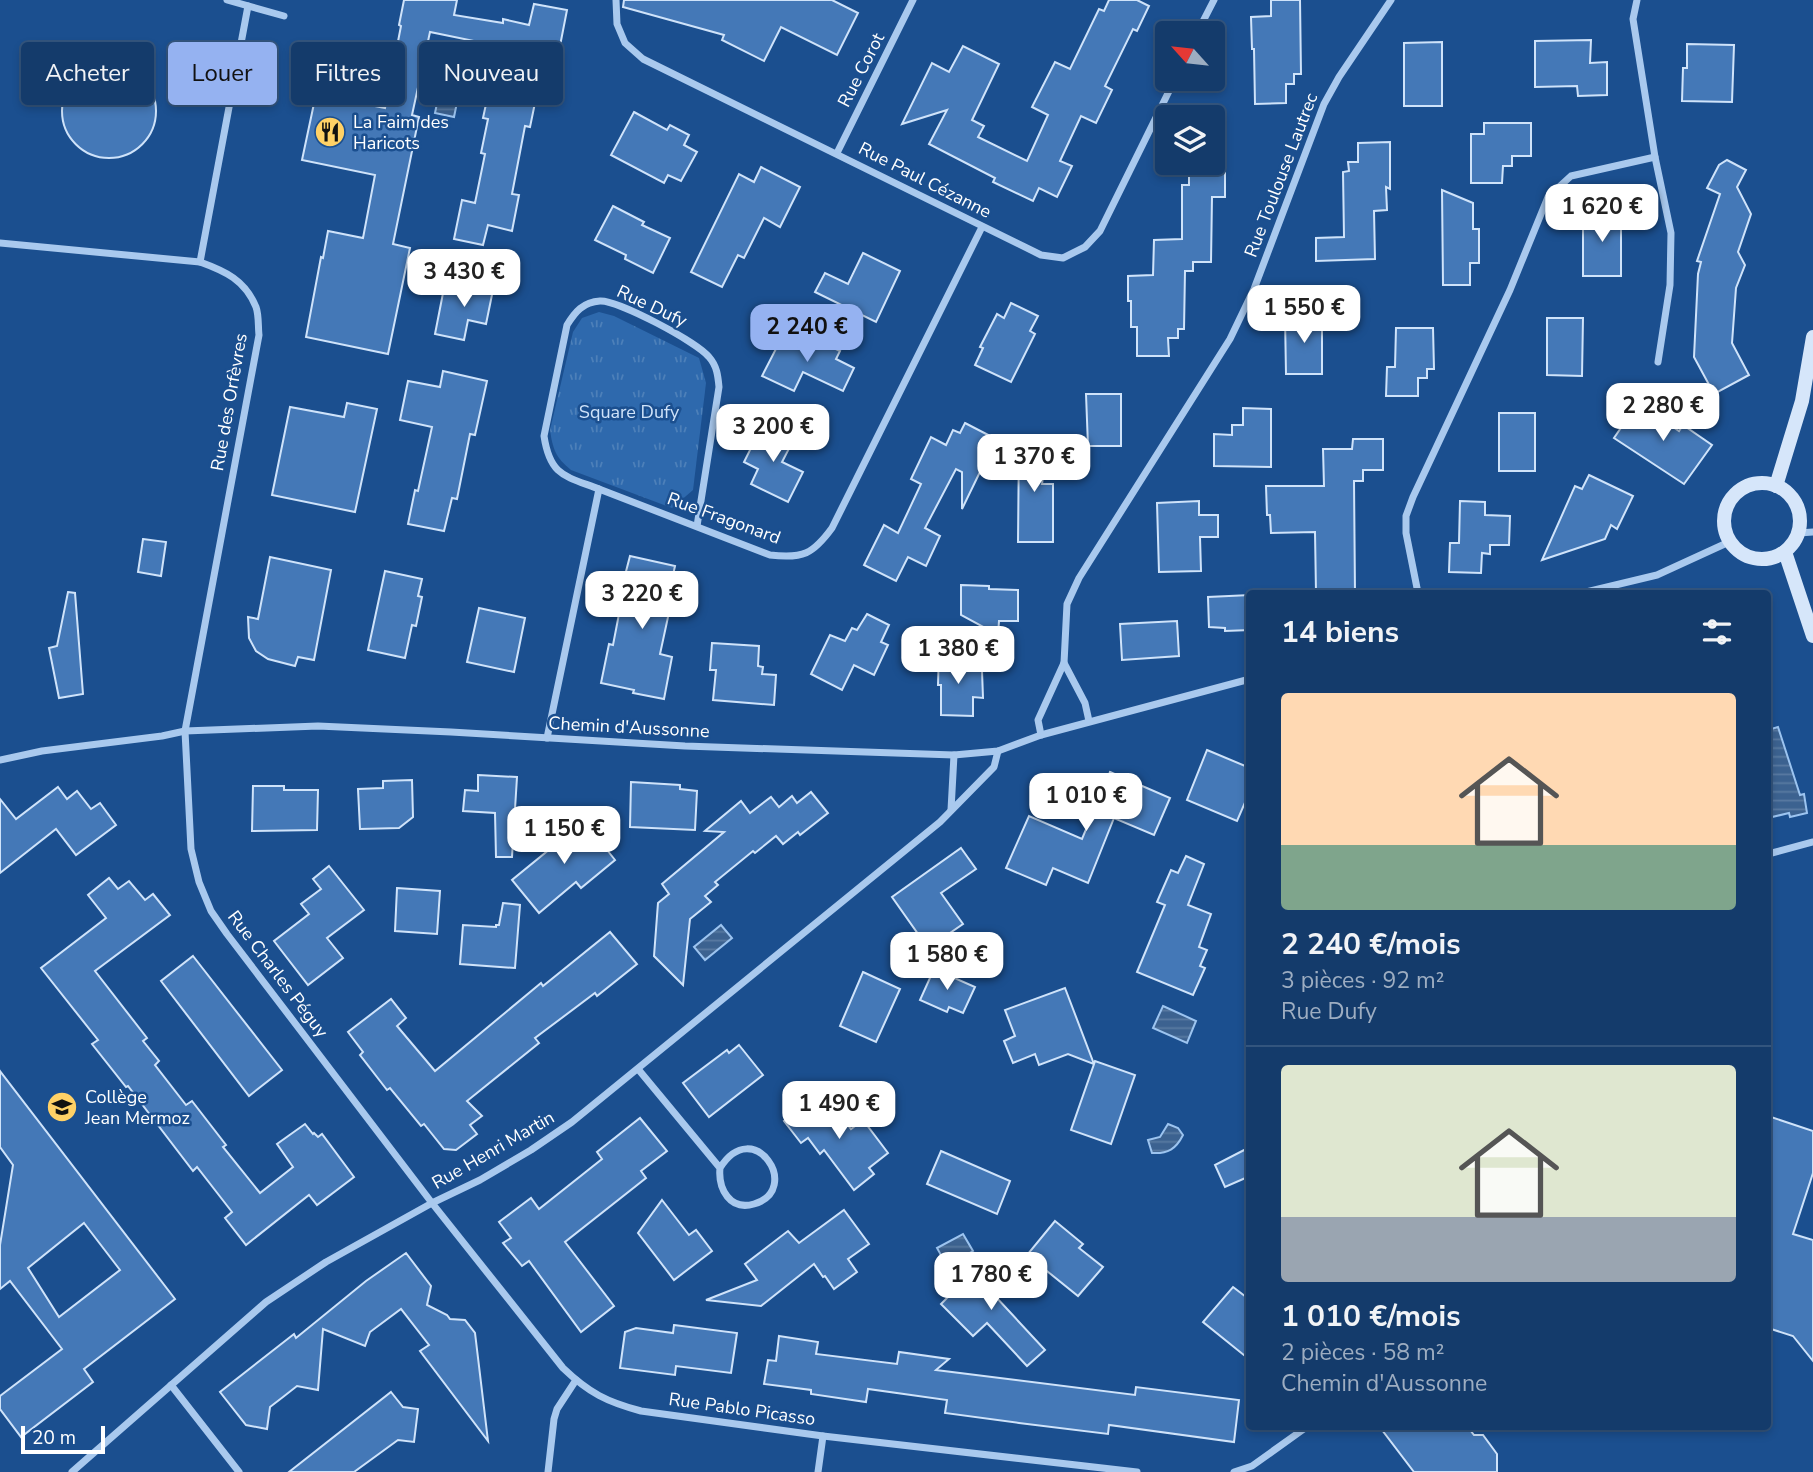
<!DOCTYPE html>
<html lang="fr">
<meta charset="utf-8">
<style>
:root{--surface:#143b6b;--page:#1d4271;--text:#f1f3f6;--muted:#9dadc1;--line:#33557e;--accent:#95b2f1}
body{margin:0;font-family:"Nunito Sans",sans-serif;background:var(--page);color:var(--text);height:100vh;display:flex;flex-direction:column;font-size:26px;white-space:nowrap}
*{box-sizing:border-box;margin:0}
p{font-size:23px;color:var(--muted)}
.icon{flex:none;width:38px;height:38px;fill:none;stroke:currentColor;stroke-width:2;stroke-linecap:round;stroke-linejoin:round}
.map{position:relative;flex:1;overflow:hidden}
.side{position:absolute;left:1246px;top:590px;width:525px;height:840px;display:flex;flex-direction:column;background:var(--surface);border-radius:7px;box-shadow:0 4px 10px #0003,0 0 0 2px var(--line)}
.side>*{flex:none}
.guide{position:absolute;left:21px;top:42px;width:665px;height:63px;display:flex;gap:14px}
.needle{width:46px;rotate:297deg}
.controls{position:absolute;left:1155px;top:21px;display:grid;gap:14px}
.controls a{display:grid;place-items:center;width:70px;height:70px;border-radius:7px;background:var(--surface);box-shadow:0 4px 10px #0003,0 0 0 2px var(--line);font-size:35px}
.scale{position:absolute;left:21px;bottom:18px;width:84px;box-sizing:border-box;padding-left:7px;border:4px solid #fff;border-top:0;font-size:19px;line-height:24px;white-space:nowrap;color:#fff;-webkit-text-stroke:5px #1b4f8f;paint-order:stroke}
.price{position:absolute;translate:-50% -60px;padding:0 16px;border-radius:14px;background:#fff;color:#222;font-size:23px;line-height:46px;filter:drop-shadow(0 2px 4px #0008)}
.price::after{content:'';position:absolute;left:50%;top:42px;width:21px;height:16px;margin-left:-10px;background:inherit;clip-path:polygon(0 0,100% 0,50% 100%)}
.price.selected{background:var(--accent);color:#111}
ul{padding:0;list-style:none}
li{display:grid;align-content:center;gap:14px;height:371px;padding:0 35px}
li+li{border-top:2px solid var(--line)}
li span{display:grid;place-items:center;height:217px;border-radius:7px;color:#555}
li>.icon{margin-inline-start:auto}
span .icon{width:126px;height:126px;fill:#fffc;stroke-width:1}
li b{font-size:30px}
h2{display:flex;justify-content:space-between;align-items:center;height:84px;padding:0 35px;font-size:30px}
.tag{padding:0 24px;border-radius:7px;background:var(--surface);box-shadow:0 4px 10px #0003,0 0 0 2px var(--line);font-size:24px;line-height:63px}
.tag.selected{background:var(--accent);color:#111}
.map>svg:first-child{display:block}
.grass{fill:url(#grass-tufts)}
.water{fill:url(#water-rules);stroke:#9cc4f0;stroke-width:2}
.building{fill:#4478b7;stroke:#cfe3fa;stroke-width:2;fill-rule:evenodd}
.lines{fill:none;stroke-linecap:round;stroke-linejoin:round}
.street{stroke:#a9c9ee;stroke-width:7}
.secondary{stroke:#d6e6fa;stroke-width:14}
.labels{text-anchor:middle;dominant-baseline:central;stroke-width:5;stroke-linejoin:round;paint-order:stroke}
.street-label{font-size:18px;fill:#fff;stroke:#1b4f8f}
.poi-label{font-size:18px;fill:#fff;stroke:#1b4f8f;text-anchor:start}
.park-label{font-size:18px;fill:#cfe3fa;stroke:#1b4f8f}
</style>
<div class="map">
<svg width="1813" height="1472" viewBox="0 0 1813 1472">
<defs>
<pattern id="grass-tufts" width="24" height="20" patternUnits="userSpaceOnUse" patternTransform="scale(1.75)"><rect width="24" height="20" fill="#2e69ad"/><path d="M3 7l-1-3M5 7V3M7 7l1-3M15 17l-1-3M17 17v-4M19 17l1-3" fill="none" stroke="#4d80b9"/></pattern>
<pattern id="water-rules" width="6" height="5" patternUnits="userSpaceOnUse" patternTransform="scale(1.75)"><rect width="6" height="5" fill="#3c6290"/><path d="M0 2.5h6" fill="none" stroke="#597aa1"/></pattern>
</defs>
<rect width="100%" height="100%" fill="#1b4f8f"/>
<path class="grass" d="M599 312 614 316 699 358 706 383 693 490 672 508 571 470C555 457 553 449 550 430L573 332 582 318Z"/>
<g class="water">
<polygon points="442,79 461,83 454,117 435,113"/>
<polygon points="1778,727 1800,795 1804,794 1807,813 1790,817 1789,813 1768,818 1768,730"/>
<polygon points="721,925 732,938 705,960 694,947"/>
<polygon points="1163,1006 1196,1021 1187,1043 1153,1028"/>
<path d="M1168 1124 1178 1128 1183 1135C1176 1149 1168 1154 1152 1153L1148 1140 1160 1137Z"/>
<polygon points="963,1234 973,1251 947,1266 937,1248"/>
</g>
<g class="building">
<polygon points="404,0 457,0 454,15 503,23 503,19 529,25 534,4 567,10 559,51 543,47 532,97 536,98 530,127 525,126 512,194 519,195 512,231 488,225 483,245 454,239 462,200 475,203 485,154 481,153 488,119 483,118 498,49 479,45 479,42 430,32 412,115 419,117 393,244 410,248 388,354 306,337 321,257 323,258 328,231 363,238 375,175 302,160 316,94 385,108 401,26 399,25"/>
<polygon points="624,0 832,0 858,13 837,55 781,27 764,61 722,40 724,35 623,7"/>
<polygon points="1109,0 1137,0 1149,6 1137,31 1133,29 1105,86 1112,90 1096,123 1081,116 1060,161 1072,166 1057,197 1039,188 1033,201 993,182 995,178 929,144 947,110 902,124 932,63 949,72 963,46 999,64 972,120 984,126 978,137 1027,161 1048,115 1032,107 1055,62 1070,69 1099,9 1104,11"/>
<polygon points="1271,0 1300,0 1301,74 1294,74 1294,84 1286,84 1286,103 1255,104 1254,49 1252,49 1251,17 1271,16"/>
<polygon points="1591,40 1590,63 1607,62 1607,95 1578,96 1577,86 1535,87 1535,41"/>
<polygon points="1442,42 1442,106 1404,106 1404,43"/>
<polygon points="1687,44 1734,45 1732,102 1682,101 1683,68 1687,68"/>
<circle cx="109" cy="111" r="47"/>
<polygon points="634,112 667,130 670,125 689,135 684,145 697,152 681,181 668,175 664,183 611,155"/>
<polygon points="1484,123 1531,123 1531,156 1512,156 1512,166 1503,166 1502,183 1471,183 1471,134 1484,134"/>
<polygon points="1390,142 1390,189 1386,187 1387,210 1374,211 1375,259 1316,261 1316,238 1344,237 1343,172 1349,171 1348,162 1358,162 1358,143"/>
<polygon points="1727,160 1746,170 1737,187 1751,214 1738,252 1745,265 1736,288 1732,343 1749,375 1714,394 1694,357 1698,274 1701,262 1697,261 1720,194 1707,188 1719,165"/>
<polygon points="1189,163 1225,163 1225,197 1212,197 1211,262 1193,262 1193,271 1185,271 1184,329 1178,329 1178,338 1168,338 1169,356 1137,356 1137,327 1131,327 1131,301 1128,301 1128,276 1153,275 1154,240 1182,239 1182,185 1189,185"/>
<polygon points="761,167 800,187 780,227 764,218 744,258 738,255 722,287 691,272 739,174 754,182"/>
<polygon points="1442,190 1473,203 1473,229 1479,229 1479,263 1470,263 1470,285 1443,285"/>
<polygon points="613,206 644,222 642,225 670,238 653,273 625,259 626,255 595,240"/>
<polygon points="1583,212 1621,214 1621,276 1583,276"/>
<polygon points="863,253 900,271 876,322 815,292 825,273 848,284"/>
<polygon points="471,280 494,285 486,324 468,320 464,340 435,334 444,288 468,293"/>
<polygon points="1011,303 1038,316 1030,331 1035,334 1011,382 975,365 983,348 980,347 997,314 1004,318"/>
<polygon points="1285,317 1322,317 1322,374 1286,374"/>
<polygon points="1547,318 1583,318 1582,376 1547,375"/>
<polygon points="1396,328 1433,328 1434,369 1427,369 1427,378 1418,378 1418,396 1386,396 1387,367 1395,367"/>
<polygon points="802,333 840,351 836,359 854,368 843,391 803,372 794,391 762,376 781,339 795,346"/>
<polygon points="443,371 487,381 475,435 470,434 457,499 452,498 444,531 408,524 415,490 418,491 432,427 400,420 408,381 440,387"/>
<polygon points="1086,394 1121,394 1121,446 1088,446"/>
<polygon points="347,403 377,409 355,512 272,495 290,407 344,417"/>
<polygon points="1638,403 1679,431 1683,425 1712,445 1684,484 1614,438"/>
<polygon points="1243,408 1271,409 1271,467 1214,466 1214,434 1232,435 1232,425 1243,425"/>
<rect x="1499" y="413" width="36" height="58"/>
<polygon points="965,423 996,439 962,509 962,472 956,469 925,528 940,536 926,566 908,557 896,581 864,565 884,525 898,533 921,484 911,479 931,437 946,445 953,430 960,433"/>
<polygon points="763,424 794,439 782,462 803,472 788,502 751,484 758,469 744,462"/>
<polygon points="1019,438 1048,441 1042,484 1053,484 1053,542 1018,542"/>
<polygon points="1353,439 1383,439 1383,470 1363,470 1363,481 1354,481 1355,593 1316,593 1315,532 1271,533 1270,515 1267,515 1266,486 1324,486 1323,449 1352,449"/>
<polygon points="1589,475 1633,496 1617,529 1611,525 1605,539 1542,560 1575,486 1582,489"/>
<polygon points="1199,501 1199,515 1218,515 1218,537 1200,537 1201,571 1159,572 1157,503"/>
<polygon points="1460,501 1485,502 1485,515 1510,516 1509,545 1490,545 1490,554 1482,553 1481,573 1449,572 1450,543 1459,543"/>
<polygon points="143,539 166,542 161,576 138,572"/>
<polygon points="630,556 675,566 669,593 673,594 660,654 672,657 664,699 633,693 634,690 601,683 609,644 613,645 625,583 623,583"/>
<polygon points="270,557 331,570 314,660 298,657 295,666 268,659 256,651 249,638 248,617 258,619"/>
<polygon points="385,571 422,579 418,596 422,597 416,626 412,625 405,658 368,650"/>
<polygon points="961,585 989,586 989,589 1018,590 1018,621 999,621 998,635 961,615"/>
<polygon points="68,592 75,593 83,694 59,698 49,648 57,646"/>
<polygon points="1250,595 1250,630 1225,631 1225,628 1209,627 1208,597"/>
<polygon points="479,608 525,618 514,672 467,662"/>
<polygon points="867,614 889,625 881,642 888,645 874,675 854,665 842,690 811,674 830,635 845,641 852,628 857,630"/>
<polygon points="1177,621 1179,656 1122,660 1120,624"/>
<polygon points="712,643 759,646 758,666 763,667 762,674 776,675 774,705 713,700 716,670 710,670"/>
<polygon points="939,650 982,671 983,698 973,697 973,716 941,715 941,685 938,685"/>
<polygon points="1207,750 1250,768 1250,791 1237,821 1187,800"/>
<polygon points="1110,772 1170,798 1154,835 1114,818 1088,883 1053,868 1046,885 1006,868 1029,816 1082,839"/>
<polygon points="478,775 517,777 512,857 496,857 495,813 463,811 465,790 478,791"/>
<polygon points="412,780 413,817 399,828 360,829 358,789 383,788 383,781"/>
<polygon points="631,782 680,785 680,789 697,791 695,830 630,827"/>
<polygon points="253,786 284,786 284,790 318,790 317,830 252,831"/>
<polygon points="58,787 67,799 77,791 91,809 100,803 116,825 76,855 56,829 0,873 0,799 16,819"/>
<polygon points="811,792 828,813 800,835 798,832 783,844 776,836 755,853 753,851 715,882 718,885 705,896 711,902 690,919 683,985 654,956 658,903 669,894 662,884 724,832 705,831 741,801 750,813 771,797 779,807 792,796 797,803"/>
<polygon points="575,821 584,821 615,860 581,888 576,882 539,913 512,880 567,835 563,830"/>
<polygon points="961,848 976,869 941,893 963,924 928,948 892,897"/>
<polygon points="1186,856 1204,864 1188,905 1211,914 1199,947 1207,950 1200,966 1205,968 1193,995 1137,972 1165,905 1157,902 1171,870 1178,873"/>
<polygon points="329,866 364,910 327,938 343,958 308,985 274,941 309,914 301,904 321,889 313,879"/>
<polygon points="109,878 118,889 129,881 145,900 153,894 170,915 95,971 147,1038 143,1041 159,1061 155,1065 186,1105 192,1101 226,1145 223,1147 260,1193 293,1167 277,1144 305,1124 313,1134 314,1133 318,1137 322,1134 354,1177 317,1205 309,1195 246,1245 225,1218 232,1212 197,1167 193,1171 128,1086 126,1087 92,1044 98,1040 41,968 106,918 88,895"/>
<polygon points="397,888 440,891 437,934 395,931"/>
<polygon points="503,903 520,905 515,968 460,964 463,925 496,927 496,925 499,925"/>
<polygon points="610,932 637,964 597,996 595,993 535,1038 539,1043 467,1101 482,1116 470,1125 477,1134 456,1150 444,1149 424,1124 421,1126 390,1088 387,1090 360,1055 363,1052 348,1032 391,999 406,1018 397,1026 435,1071 541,983 543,986"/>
<polygon points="193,956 282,1070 249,1096 161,981"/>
<polygon points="934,969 975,987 963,1013 949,1007 947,1012 920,1000"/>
<polygon points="863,972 900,989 876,1042 840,1026"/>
<polygon points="1065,988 1094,1064 1095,1061 1135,1075 1111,1144 1071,1130 1094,1064 1068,1054 1039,1065 1035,1054 1013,1063 1004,1041 1015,1036 1005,1010"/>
<polygon points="739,1045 763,1075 709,1117 683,1083 727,1050 729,1053"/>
<path d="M0 1071 175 1299 84 1369 93 1382 21 1437 0 1409V1396L62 1349 10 1281 0 1289V1245L13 1165 0 1147ZM84 1223 120 1270 59 1317 28 1268Z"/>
<polygon points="828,1099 851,1129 863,1120 888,1153 869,1168 874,1174 854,1190 824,1150 820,1154 808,1138 801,1143 784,1121 804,1106 809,1113"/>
<polygon points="1768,1116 1813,1131 1813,1173 1793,1234 1813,1240 1813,1361 1793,1336 1768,1328"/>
<polygon points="640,1118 667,1151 641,1171 646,1178 565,1242 614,1306 581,1332 529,1261 522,1266 503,1243 511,1238 499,1222 531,1198 539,1209 602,1159 597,1152"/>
<polygon points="1250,1147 1250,1176 1225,1187 1215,1165"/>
<polygon points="941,1151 1010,1181 997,1214 927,1184"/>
<polygon points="662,1200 689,1235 696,1230 712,1251 674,1280 638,1233"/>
<polygon points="844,1210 869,1244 848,1259 857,1272 834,1289 825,1276 823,1277 814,1264 761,1306 706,1300 757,1280 745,1264 788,1231 799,1243"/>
<polygon points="1055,1221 1083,1244 1079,1248 1103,1267 1078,1296 1027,1255"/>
<polygon points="406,1253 431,1286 427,1305 447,1315 450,1319 465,1320 475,1333 488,1441 420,1351 429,1345 401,1309 370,1332 365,1346 323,1329 318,1390 297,1386 283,1397 270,1407 267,1429 246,1425 220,1392 294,1334 296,1338 366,1281"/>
<polygon points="995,1261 1012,1279 995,1296 1045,1350 1027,1366 987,1323 973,1336 941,1304 972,1273 977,1277"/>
<polygon points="1233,1287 1250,1300 1250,1360 1203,1322"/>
<polygon points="674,1325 737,1333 731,1373 676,1366 675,1375 620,1368 625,1332 636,1328 673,1333"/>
<polygon points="779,1336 818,1342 816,1354 897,1364 899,1352 949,1359 936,1370 1135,1395 1136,1387 1239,1400 1234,1442 1109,1425 1108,1434 1019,1423 945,1413 947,1400 868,1389 866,1402 811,1394 811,1390 764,1384 768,1360 776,1361"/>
<polygon points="391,1392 403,1407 418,1409 414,1442 398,1440 354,1472 289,1472"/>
<polygon points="1379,1426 1467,1426 1474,1435 1483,1435 1497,1454 1497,1472 1414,1472"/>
</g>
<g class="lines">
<g class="street">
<polyline points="227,0 284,16"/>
<polyline points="616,0 617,24 625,43 643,59 1041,255 1063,258 1085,247 1100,231 1175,79"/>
<polyline points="1197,33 1214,0"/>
<polyline points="837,153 913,0"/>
<polyline points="1655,157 1671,233 1670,285 1658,362"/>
<path d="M0 243 200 262C225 271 245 280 256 307 259 315 258 327 259 335L185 731 191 849 199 882 211 911 227 934 432 1203 563 1368C589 1393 607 1402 641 1411L823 1436 1137 1472"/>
<polyline points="200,262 248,6"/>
<path d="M599 489C565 476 550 476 544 436L567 325C575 312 583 302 600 301 618 300 697 342 709 357 717 366 718 376 719 387L697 526"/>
<polyline points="1799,533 1813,532"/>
<polyline points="1418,593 1406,533 1406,516 1413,497 1510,290 1548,197 1571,176 1655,157 1633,19 1637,0"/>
<polyline points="1582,593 1657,575 1729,542"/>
<polyline points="1064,663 1085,703 1089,721"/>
<polyline points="1041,735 1038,720 1064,663 1067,604 1079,578 1230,339 1254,289 1324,104 1339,77 1391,0"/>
<path d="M547 738 599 489 770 555C803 559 813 554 832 528L982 227"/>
<polyline points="0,760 42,751 162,736 185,731 318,726 451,732 685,746 954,755 998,751 1041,735 1250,679"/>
<polyline points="951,810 954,755"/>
<polyline points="1768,854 1813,842"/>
<path d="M638 1069 720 1168C718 1189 730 1211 754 1204 803 1190 754 1114 720 1168"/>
<polyline points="171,1385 239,1472"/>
<polyline points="72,1472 266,1302 326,1262 432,1203 480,1180 531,1150 572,1122 940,822 994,767 998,751"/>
<polyline points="548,1472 554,1419 557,1409 576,1380"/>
<polyline points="818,1472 823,1436"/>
<polyline points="1234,1472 1252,1466 1308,1426"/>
</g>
<g class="secondary">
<circle cx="1762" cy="521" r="38"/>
<polyline points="1776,486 1802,401 1813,337"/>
<polyline points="1785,552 1813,636"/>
</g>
</g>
<defs>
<g id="restaurant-disc" transform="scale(1.575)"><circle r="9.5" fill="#ffd166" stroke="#1b4f8f"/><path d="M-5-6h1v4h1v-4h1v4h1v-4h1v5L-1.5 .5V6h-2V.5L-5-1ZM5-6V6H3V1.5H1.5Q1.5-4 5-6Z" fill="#111"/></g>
<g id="school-disc" transform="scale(1.575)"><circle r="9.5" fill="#ffd166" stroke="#1b4f8f"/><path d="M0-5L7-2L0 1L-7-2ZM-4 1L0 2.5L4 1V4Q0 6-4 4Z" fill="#111"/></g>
</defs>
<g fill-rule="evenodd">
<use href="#restaurant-disc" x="330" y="132"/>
<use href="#school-disc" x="62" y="1107"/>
</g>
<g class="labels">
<g class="street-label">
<text transform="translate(861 70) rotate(-63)">Rue Corot</text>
<text transform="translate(1281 175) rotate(-69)">Rue Toulouse Lautrec</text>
<text transform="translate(925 180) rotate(27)">Rue Paul Cézanne</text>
<text transform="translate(652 306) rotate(25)">Rue Dufy</text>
<text transform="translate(229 402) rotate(-80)">Rue des Orfèvres</text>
<text transform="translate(724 518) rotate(20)">Rue Fragonard</text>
<text transform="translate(629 727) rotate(3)">Chemin d'Aussonne</text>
<text transform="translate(278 974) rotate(53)">Rue Charles Péguy</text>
<text transform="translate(493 1150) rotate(-30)">Rue Henri Martin</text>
<text transform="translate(742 1409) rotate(8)">Rue Pablo Picasso</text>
</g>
<g class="poi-label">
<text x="353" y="122">La Faim des<tspan x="353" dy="21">Haricots</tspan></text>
<text x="85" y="1097">Collège<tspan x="85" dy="21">Jean Mermoz</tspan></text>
</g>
<g class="park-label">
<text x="629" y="412">Square Dufy</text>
</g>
</g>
</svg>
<div class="controls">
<a><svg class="needle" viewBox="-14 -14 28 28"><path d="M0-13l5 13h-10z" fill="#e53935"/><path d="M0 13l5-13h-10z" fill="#9dadc1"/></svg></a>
<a><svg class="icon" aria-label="layers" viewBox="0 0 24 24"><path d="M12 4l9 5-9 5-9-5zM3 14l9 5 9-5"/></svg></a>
</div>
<div class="scale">20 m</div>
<b class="price" style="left:1602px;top:244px">1 620 €</b>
<b class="price" style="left:464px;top:309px">3 430 €</b>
<b class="price" style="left:1304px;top:345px">1 550 €</b>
<b class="price selected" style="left:807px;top:364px">2 240 €</b>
<b class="price" style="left:1663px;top:443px">2 280 €</b>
<b class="price" style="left:773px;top:464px">3 200 €</b>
<b class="price" style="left:1034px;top:494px">1 370 €</b>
<b class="price" style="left:642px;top:631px">3 220 €</b>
<b class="price" style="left:958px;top:686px">1 380 €</b>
<b class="price" style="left:1086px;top:833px">1 010 €</b>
<b class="price" style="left:564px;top:866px">1 150 €</b>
<b class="price" style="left:947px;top:992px">1 580 €</b>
<b class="price" style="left:839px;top:1141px">1 490 €</b>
<b class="price" style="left:991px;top:1312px">1 780 €</b>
<div class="guide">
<a class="tag">Acheter</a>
<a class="tag selected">Louer</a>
<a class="tag">Filtres</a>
<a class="tag">Nouveau</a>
</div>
<section class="side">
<h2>14 biens<svg class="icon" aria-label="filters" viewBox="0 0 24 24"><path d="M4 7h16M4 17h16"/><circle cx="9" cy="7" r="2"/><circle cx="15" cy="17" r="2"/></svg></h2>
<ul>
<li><span style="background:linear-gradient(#ffd9b3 70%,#7fa58c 0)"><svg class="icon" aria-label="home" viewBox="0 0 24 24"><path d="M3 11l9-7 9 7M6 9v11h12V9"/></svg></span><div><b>2 240 €/mois</b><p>3 pièces · 92 m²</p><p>Rue Dufy</p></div></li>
<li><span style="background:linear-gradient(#dfe7d0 70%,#9aa5b1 0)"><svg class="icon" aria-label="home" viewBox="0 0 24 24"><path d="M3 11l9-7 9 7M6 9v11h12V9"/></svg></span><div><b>1 010 €/mois</b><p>2 pièces · 58 m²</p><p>Chemin d'Aussonne</p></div></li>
</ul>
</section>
</div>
